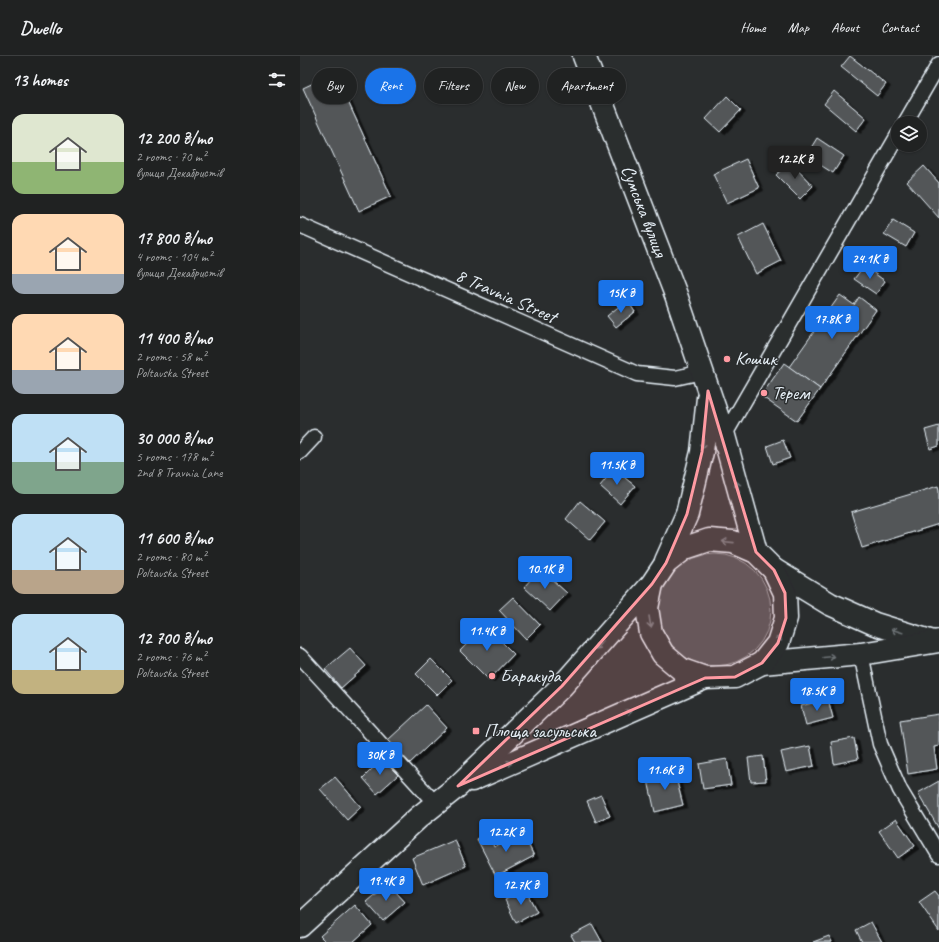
<!DOCTYPE html>
<meta charset="utf-8">
<style>
:root{--surface:#202222;--page:#2d2f2f;--text:#f1f3f6;--muted:#a2a4a5;--line:#3d3f40;--accent:#1a73e8}
body{margin:0;font-family:Caveat,sans-serif;background:var(--page);color:var(--text);height:100vh;display:flex;flex-direction:column;font-size:15px;white-space:nowrap}
*{box-sizing:border-box;margin:0}
p{font-size:13px;color:var(--muted)}
.icon{flex:none;width:22px;height:22px;fill:none;stroke:currentColor;stroke-width:2;stroke-linecap:round;stroke-linejoin:round}
.map{position:relative;flex:1;overflow:hidden}
.drawer{display:flex;flex-direction:column;background:var(--surface);width:300px}
.drawer>*{flex:none}
.banner{position:absolute;left:12px;top:12px;width:380px;height:36px;display:flex;gap:8px}
.controls{position:absolute;left:591px;top:60px;display:grid;gap:8px}
.controls a{display:grid;place-items:center;width:36px;height:36px;border-radius:50%;background:var(--surface);box-shadow:0 1px 3px #0004,0 0 0 1px var(--line);font-size:20px}
.price{position:absolute;translate:-50% -34px;padding:0 9px;border-radius:4px;background:var(--accent);color:#fff;font-size:13px;line-height:26px;filter:drop-shadow(0 1px 2px #0008)}
.price::after{content:'';position:absolute;left:50%;top:24px;width:12px;height:9px;margin-left:-6px;background:inherit;clip-path:polygon(0 0,100% 0,50% 100%)}
.price.selected{background:#222;color:#fff}
ul{padding:0;list-style:none}
li{display:flex;align-items:center;gap:12px;height:100px;padding:0 12px}
li span{display:grid;place-items:center;flex:none;width:112px;height:80px;border-radius:12px;color:#555}
li>.icon{margin-inline-start:auto}
span .icon{width:48px;height:48px;fill:#fffc;stroke-width:1}
li b{font-size:17px}
h2{display:flex;justify-content:space-between;align-items:center;height:48px;padding:0 12px;font-size:17px}
.tag{padding:0 14px;border-radius:18px;background:var(--surface);box-shadow:0 1px 3px #0004,0 0 0 1px var(--line);font-size:14px;line-height:36px}
.tag.selected{background:var(--accent);color:#fff}
header{display:flex;align-items:center;gap:24px;box-sizing:border-box;height:56px;padding:0 20px;background:var(--surface);border-bottom:1px solid var(--line)}
header strong{font-size:19px}
nav{display:flex;gap:22px;margin-inline-start:auto;font-size:14px}
main{display:flex;flex:1;min-height:0}
.map>svg:first-child{display:block}
.green{fill:#424648;stroke:#959ca0}
.building{fill:#535759;stroke:#e8f1f8;filter:url(#shadow)}
.lines{fill:none;stroke-linecap:round;stroke-linejoin:round}
.minor-casing{stroke:#e8f1f8;stroke-width:17}
.primary-casing{stroke:#e8f1f8;stroke-width:25}
.minor{stroke:#2a2d2e;stroke-width:14}
.primary{stroke:#2a2d2e;stroke-width:22}
.oneway{stroke:#6c7275}
.marked{fill:#ff9aa2;fill-opacity:0.2;stroke:#ff9aa2;stroke-width:3;stroke-linejoin:round}
.poi-dot{fill:#ff9aa2;stroke:#2a2d2e;stroke-width:1.5}
.labels{text-anchor:middle;dominant-baseline:central;stroke-width:3;stroke-linejoin:round;paint-order:stroke}
.street-label{font-size:19px;fill:#e8f1f8;stroke:#2a2d2e}
.poi-label{font-size:19px;fill:#e8f1f8;stroke:#2a2d2e;text-anchor:start}
</style>
<header>
<strong>Dwello</strong>
<nav><a>Home</a><a>Map</a><a>About</a><a>Contact</a></nav>
</header>
<main>
<section class="drawer">
<h2>13 homes<svg class="icon" aria-label="filters" viewBox="0 0 24 24"><path d="M4 7h16M4 17h16"/><circle cx="9" cy="7" r="2"/><circle cx="15" cy="17" r="2"/></svg></h2>
<ul>
<li><span style="background:linear-gradient(#dfe7d0 60%,#8fb573 0)"><svg class="icon" aria-label="home" viewBox="0 0 24 24"><path d="M3 11l9-7 9 7M6 9v11h12V9"/></svg></span><div><b>12 200 ₴/mo</b><p>2 rooms · 70 m²</p><p>вулиця Декабристів</p></div></li>
<li><span style="background:linear-gradient(#ffd9b3 75%,#9aa5b1 0)"><svg class="icon" aria-label="home" viewBox="0 0 24 24"><path d="M3 11l9-7 9 7M6 9v11h12V9"/></svg></span><div><b>17 800 ₴/mo</b><p>4 rooms · 104 m²</p><p>вулиця Декабристів</p></div></li>
<li><span style="background:linear-gradient(#ffd9b3 70%,#9aa5b1 0)"><svg class="icon" aria-label="home" viewBox="0 0 24 24"><path d="M3 11l9-7 9 7M6 9v11h12V9"/></svg></span><div><b>11 400 ₴/mo</b><p>2 rooms · 58 m²</p><p>Poltavska Street</p></div></li>
<li><span style="background:linear-gradient(#bfe0f5 60%,#7fa58c 0)"><svg class="icon" aria-label="home" viewBox="0 0 24 24"><path d="M3 11l9-7 9 7M6 9v11h12V9"/></svg></span><div><b>30 000 ₴/mo</b><p>5 rooms · 178 m²</p><p>2nd 8 Travnia Lane</p></div></li>
<li><span style="background:linear-gradient(#bfe0f5 70%,#b9a48a 0)"><svg class="icon" aria-label="home" viewBox="0 0 24 24"><path d="M3 11l9-7 9 7M6 9v11h12V9"/></svg></span><div><b>11 600 ₴/mo</b><p>2 rooms · 80 m²</p><p>Poltavska Street</p></div></li>
<li><span style="background:linear-gradient(#bfe0f5 70%,#c2b280 0)"><svg class="icon" aria-label="home" viewBox="0 0 24 24"><path d="M3 11l9-7 9 7M6 9v11h12V9"/></svg></span><div><b>12 700 ₴/mo</b><p>2 rooms · 76 m²</p><p>Poltavska Street</p></div></li>
</ul>
</section>
<div class="map">
<svg width="639" height="886" viewBox="0 0 639 886">
<defs>
<filter id="shadow"><feDropShadow dx="4.5" dy="2.5" stdDeviation="0" flood-color="#0009"/></filter>
</defs>
<rect width="100%" height="100%" fill="#2a2d2e"/>
<filter id="ink" filterUnits="userSpaceOnUse"><feTurbulence type="fractalNoise" baseFrequency=".025" numOctaves="2"/><feDisplacementMap in="SourceGraphic" scale="8" xChannelSelector="R" yChannelSelector="G"/><feConvolveMatrix kernelMatrix="1 2 1 2 8 2 1 2 1" color-interpolation-filters="sRGB"/></filter>
<g filter="url(#ink)">
<circle class="green" cx="415" cy="554" r="56"/>
<g class="building">
<polygon points="550,0 586,28 577,40 541,11"/>
<polygon points="35,17 91,140 59,155 3,32"/>
<polygon points="534,35 566,62 556,75 524,48"/>
<polygon points="427,40 441,54 420,76 406,63"/>
<polygon points="517,82 544,100 533,117 506,100"/>
<polygon points="446,103 459,132 427,147 413,118"/>
<polygon points="490,106 513,130 500,143 476,119"/>
<polygon points="624,110 639,127 639,162 607,126"/>
<polygon points="593,164 614,177 606,191 584,178"/>
<polygon points="463,168 481,205 456,218 438,181"/>
<polygon points="564,210 585,225 576,238 554,223"/>
<polygon points="540,239 554,249 559,241 576,254 520,333 489,311"/>
<polygon points="327,244 335,256 316,271 307,260"/>
<polygon points="484,307 520,333 497,365 461,340"/>
<polygon points="639,370 639,390 630,393 625,374"/>
<polygon points="483,384 490,402 473,408 467,390"/>
<polygon points="314,413 335,430 320,448 300,430"/>
<polygon points="638,430 639,434 639,468 562,492 551,456"/>
<polygon points="280,445 305,466 290,484 266,463"/>
<polygon points="240,513 267,537 250,555 224,531"/>
<polygon points="213,541 240,569 226,583 199,554"/>
<polygon points="185,569 214,598 189,624 160,595"/>
<polygon points="50,592 66,610 41,632 25,613"/>
<polygon points="131,603 152,624 137,639 116,618"/>
<polygon points="528,643 533,662 506,669 501,650"/>
<polygon points="126,649 147,672 110,707 88,684"/>
<polygon points="639,658 639,690 634,691 637,713 608,718 600,664"/>
<polygon points="554,682 558,703 534,708 531,686"/>
<polygon points="510,690 514,710 486,716 481,696"/>
<polygon points="463,700 466,725 451,726 448,702"/>
<polygon points="82,703 98,719 77,738 63,722"/>
<polygon points="427,703 431,729 403,733 399,708"/>
<polygon points="374,714 383,749 355,756 347,720"/>
<polygon points="35,721 61,751 47,764 20,733"/>
<polygon points="639,725 639,773 618,737"/>
<polygon points="301,739 310,760 296,766 287,745"/>
<polygon points="596,763 615,790 598,802 579,775"/>
<polygon points="222,776 234,800 196,820 177,783 188,777 194,791"/>
<polygon points="155,784 166,810 123,829 112,802"/>
<polygon points="88,827 105,846 83,865 66,846"/>
<polygon points="225,833 237,856 216,867 205,844"/>
<polygon points="635,835 639,840 639,875 619,846"/>
<polygon points="55,849 72,869 53,886 26,886 20,880"/>
<polygon points="571,866 582,886 562,886 556,874"/>
<polygon points="292,868 302,886 275,886 271,879"/>
<polygon points="529,880 532,886 513,886"/>
</g>
<g class="lines">
<g class="minor-casing">
<g id="minor">
<polyline points="605,67 639,8"/>
<polyline points="0,169 337,318 375,322 402,316"/>
<polyline points="424,380 598,79"/>
<polyline points="0,396 14,381"/>
<polyline points="561,598 580,688 600,734 639,799"/>
<polyline points="0,600 136,748"/>
</g>
</g>
<g class="primary-casing">
<g id="primary">
<polyline points="284,0 376,239 424,380 456,496"/>
<polyline points="366,505 387,458 402,396 408,342"/>
<polyline points="474,514 530,548 575,568 630,585"/>
<polyline points="462,607 561,598 639,585"/>
<polyline points="172,724 405,622"/>
<polyline points="0,870 119,761 158,730 262,630 352,528 366,507 385,492 409,484 433,486 456,496 474,514 485,537 486,562 478,587 462,607 435,621 405,622 382,614 363,598 351,577 347,552 352,528"/>
</g>
</g>
<use href="#minor" class="minor"/>
<use href="#primary" class="primary"/>
</g>
<defs><path id="oneway-shaft" d="M-6 0H5M1.5-3L5.5 0L1.5 3" fill="none" stroke-width="1.6" stroke-linecap="round" stroke-linejoin="round"/></defs>
<g class="oneway">
<use href="#oneway-shaft" transform="translate(403 387) rotate(96)"/>
<use href="#oneway-shaft" transform="translate(438 431) rotate(-105)"/>
<use href="#oneway-shaft" transform="translate(428 486) rotate(-174)"/>
<use href="#oneway-shaft" transform="translate(350 566) rotate(81)"/>
<use href="#oneway-shaft" transform="translate(597 575) rotate(-163)"/>
<use href="#oneway-shaft" transform="translate(478 585) rotate(-65)"/>
<use href="#oneway-shaft" transform="translate(299 589) rotate(132)"/>
<use href="#oneway-shaft" transform="translate(529 601) rotate(-5)"/>
<use href="#oneway-shaft" transform="translate(326 657) rotate(-23)"/>
<use href="#oneway-shaft" transform="translate(207 708) rotate(-23)"/>
</g>
</g>
<path class="marked" d="M408 335 456 496 474 514 485 537 486 562 478 587 462 607 435 621 405 622 158 730 262 630 352 528 366 507 387 458 402 396Z"/>
<g class="poi-dot">
<circle cx="427" cy="303" r="4"/>
<circle cx="464" cy="337" r="4"/>
<circle cx="192" cy="620" r="4"/>
<rect x="172" y="671" width="8" height="8" rx="2"/>
</g>
<g class="labels">
<g class="street-label">
<text transform="translate(344 155) rotate(69)">Сумська вулиця</text>
<text transform="translate(206 240) rotate(24)">8 Travnia Street</text>
</g>
<g class="poi-label">
<text x="435" y="303">Кошик</text>
<text x="472" y="337">Терем</text>
<text x="200" y="620">Баракуда</text>
<text x="184" y="675">Площа засульська</text>
</g>
</g>
</svg>
<div class="controls">
<a><svg class="icon" aria-label="layers" viewBox="0 0 24 24"><path d="M12 4l9 5-9 5-9-5zM3 14l9 5 9-5"/></svg></a>
</div>
<b class="price selected" style="left:495px;top:124px">12.2K ₴</b>
<b class="price" style="left:570px;top:224px">24.1K ₴</b>
<b class="price" style="left:321px;top:258px">15K ₴</b>
<b class="price" style="left:532px;top:284px">17.8K ₴</b>
<b class="price" style="left:317px;top:430px">11.5K ₴</b>
<b class="price" style="left:245px;top:534px">10.1K ₴</b>
<b class="price" style="left:187px;top:596px">11.4K ₴</b>
<b class="price" style="left:517px;top:656px">18.5K ₴</b>
<b class="price" style="left:80px;top:720px">30K ₴</b>
<b class="price" style="left:365px;top:735px">11.6K ₴</b>
<b class="price" style="left:206px;top:797px">12.2K ₴</b>
<b class="price" style="left:86px;top:846px">19.4K ₴</b>
<b class="price" style="left:221px;top:850px">12.7K ₴</b>
<div class="banner">
<a class="tag">Buy</a>
<a class="tag selected">Rent</a>
<a class="tag">Filters</a>
<a class="tag">New</a>
<a class="tag">Apartment</a>
</div>
</div>
</main>
